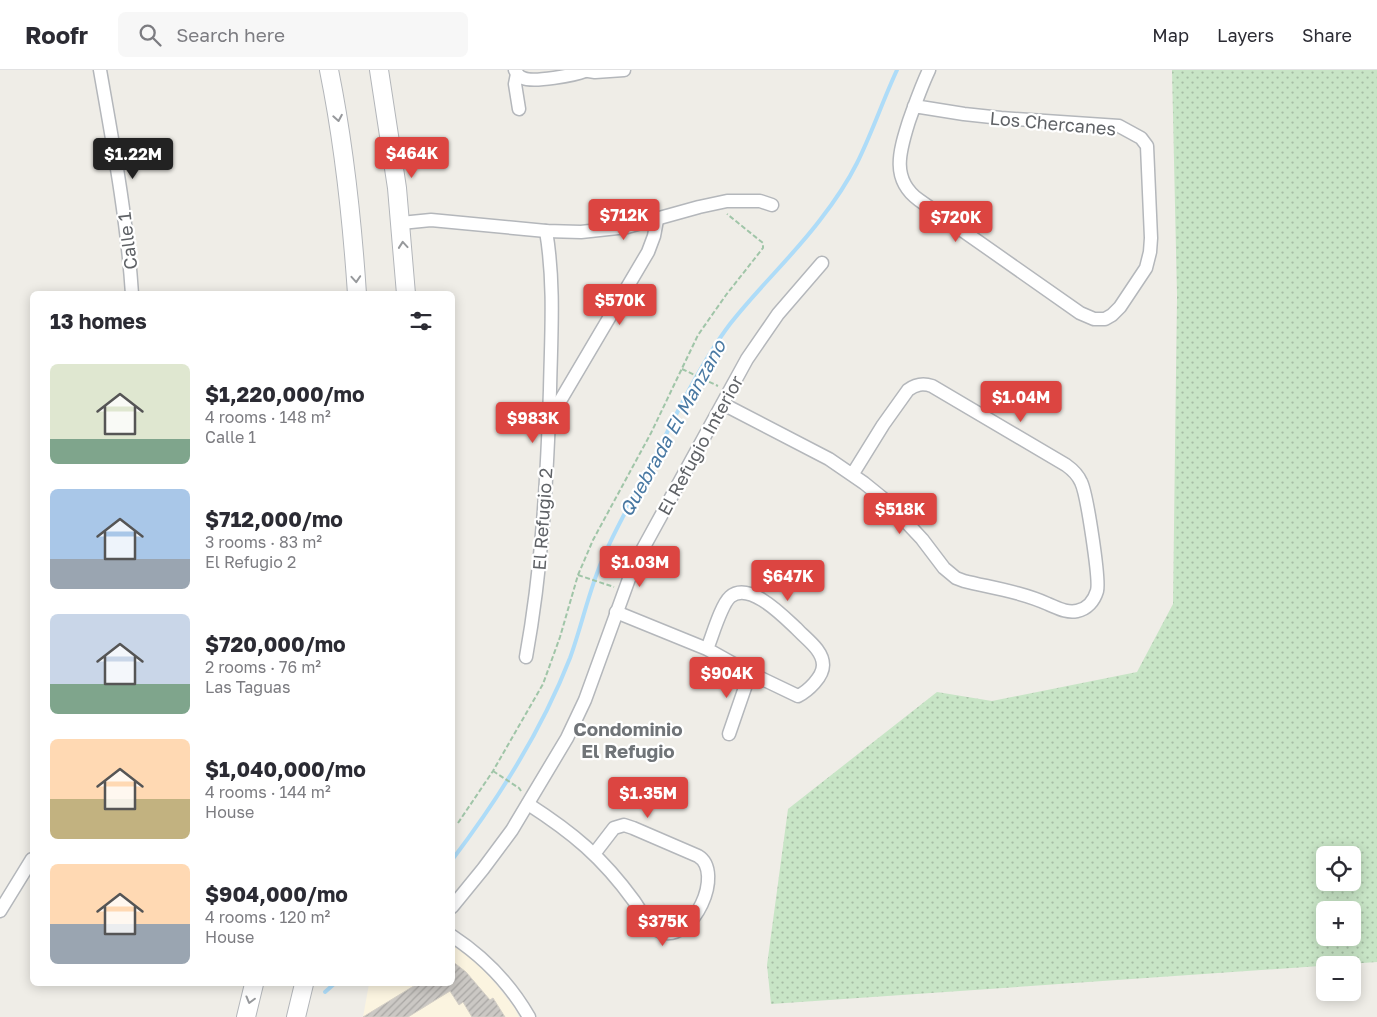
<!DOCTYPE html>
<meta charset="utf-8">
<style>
:root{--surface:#fff;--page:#f7f7f7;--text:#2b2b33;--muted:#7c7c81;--line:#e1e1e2;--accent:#dc4541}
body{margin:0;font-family:"Golos Text",sans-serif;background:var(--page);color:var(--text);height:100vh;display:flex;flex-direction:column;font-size:19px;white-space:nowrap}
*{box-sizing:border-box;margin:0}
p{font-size:16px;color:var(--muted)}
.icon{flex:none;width:28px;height:28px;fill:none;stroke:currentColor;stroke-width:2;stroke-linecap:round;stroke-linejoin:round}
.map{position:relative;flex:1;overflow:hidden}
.panel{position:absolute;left:30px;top:221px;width:425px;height:695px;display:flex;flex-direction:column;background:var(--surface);border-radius:8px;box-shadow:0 2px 12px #0003}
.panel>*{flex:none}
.buttons{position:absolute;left:1316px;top:776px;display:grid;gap:10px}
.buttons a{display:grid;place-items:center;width:45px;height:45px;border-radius:8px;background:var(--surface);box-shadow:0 2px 12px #0003;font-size:25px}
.price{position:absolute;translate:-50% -42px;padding:0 11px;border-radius:5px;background:var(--accent);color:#fff;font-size:16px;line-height:32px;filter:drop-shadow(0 1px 2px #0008)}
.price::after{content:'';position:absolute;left:50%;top:30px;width:15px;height:11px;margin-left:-8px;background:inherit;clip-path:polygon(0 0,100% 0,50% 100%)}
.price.on{background:#222;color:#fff}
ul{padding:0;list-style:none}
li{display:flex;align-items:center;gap:15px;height:125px;padding:0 20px}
li span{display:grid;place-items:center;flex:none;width:140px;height:100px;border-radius:8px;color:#555}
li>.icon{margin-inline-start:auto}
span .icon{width:60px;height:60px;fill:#fffc;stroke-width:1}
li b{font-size:21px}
h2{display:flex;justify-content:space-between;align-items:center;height:60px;padding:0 20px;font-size:21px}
header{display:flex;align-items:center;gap:30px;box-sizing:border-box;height:70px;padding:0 25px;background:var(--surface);border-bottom:1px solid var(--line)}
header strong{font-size:24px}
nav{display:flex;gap:28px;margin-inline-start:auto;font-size:18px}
.search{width:350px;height:45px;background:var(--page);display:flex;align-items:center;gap:12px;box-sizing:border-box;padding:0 18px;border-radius:8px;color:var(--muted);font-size:19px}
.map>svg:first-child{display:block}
.commercial{fill:#fbf4e0}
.grass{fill:url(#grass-dots);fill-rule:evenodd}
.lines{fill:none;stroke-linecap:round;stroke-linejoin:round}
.stream{stroke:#aedcf8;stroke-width:4}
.building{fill:url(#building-hatch);stroke:#d4cfc6}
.street-casing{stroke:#b4b7bb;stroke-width:15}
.secondary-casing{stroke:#b3b6ba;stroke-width:20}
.path{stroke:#a0c5a8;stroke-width:2;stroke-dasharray:5 2.5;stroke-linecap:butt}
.street{stroke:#fff;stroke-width:12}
.secondary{stroke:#fff;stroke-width:18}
.oneway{stroke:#97999c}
.labels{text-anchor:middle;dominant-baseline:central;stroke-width:4.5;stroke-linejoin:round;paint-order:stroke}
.street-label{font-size:18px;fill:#5f6266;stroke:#fff}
.water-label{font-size:19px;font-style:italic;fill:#4878a2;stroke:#fff}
.neighbourhood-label{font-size:19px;font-weight:bold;fill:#707478;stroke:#fff}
</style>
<header>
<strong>Roofr</strong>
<div class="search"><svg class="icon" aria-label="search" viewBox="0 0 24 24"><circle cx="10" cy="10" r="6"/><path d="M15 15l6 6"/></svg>Search here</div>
<nav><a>Map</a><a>Layers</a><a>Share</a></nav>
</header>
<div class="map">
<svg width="1377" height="947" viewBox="0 0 1377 947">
<defs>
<pattern id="grass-dots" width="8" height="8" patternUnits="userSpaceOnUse" patternTransform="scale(1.25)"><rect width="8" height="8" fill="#c8e5c6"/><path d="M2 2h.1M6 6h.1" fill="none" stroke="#a6bda5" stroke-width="1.8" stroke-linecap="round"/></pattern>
<pattern id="building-hatch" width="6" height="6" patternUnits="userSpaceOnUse" patternTransform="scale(1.25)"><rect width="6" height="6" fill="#cbc8c4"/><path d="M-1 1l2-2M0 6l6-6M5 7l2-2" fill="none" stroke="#a8a6a3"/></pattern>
</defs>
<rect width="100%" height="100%" fill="#efede7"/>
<polygon class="commercial" points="453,875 475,891 495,913 514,937 519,947 363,947 369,914 452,914"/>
<path class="grass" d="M1172 0H1377V892L771 934 767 895 788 739 937 622 992 631 1137 602 1173 534 1177 226ZM1325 785H1352V812H1325ZM1325 840H1352V868H1325Z"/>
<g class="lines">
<g class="stream">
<path d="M452 790C499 728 542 660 570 588 582 555 589 520 603 488 615 460 630 433 645 406 660 378 673 349 689 320 701 298 714 275 730 254 758 218 792 187 820 150 834 132 847 113 857 93 872 63 883 30 897 0"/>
<polyline points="325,922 334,914"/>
</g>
</g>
<polygon class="building" points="452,891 466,902 490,930 493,928 505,947 472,947 463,932 459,935 450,921 408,947 363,947 417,914 452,914"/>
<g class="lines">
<g class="street-casing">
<g id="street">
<path d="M100 0C113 74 127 148 132 224"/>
<path d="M515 0C517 4 519 7 523 8 533 13 575 5 585 1"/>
<polyline points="582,0 595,2 624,0"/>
<polyline points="517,4 515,14 519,39"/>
<path d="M914 36 964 44 1001 48 1119 56 1141 68 1147 76 1151 168 1150 182 1146 198 1120 237 1112 245 1105 249H1094L1080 243 919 130C890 109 900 80 909 51 915 34 921 17 929 0"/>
<polyline points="401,153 431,150 546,161 581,162 627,157 699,137 727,131 760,131 772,135"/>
<path d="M723 334 829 389 864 413 885 430 908 454 922 469 944 498 956 508 964 511C993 518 1021 522 1048 534 1058 538 1066 543 1077 541 1087 539 1094 531 1097 521 1100 510 1087 424 1081 412 1078 405 1073 400 1066 395L932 316C923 313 916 314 908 320L883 355 852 405"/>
<polyline points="550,348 648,182 654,166 657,150"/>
<path d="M616 542 707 579 750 603 798 626C808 621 823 607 823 595 823 580 806 569 797 559 784 547 749 510 730 527 721 535 712 567 707 579"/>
<path d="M526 587C542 499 547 409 550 320 551 267 555 214 546 161"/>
<polyline points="729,664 750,603"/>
<path d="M528 734C573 763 602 787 634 831 641 841 649 858 661 862 693 873 725 802 698 786L633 758 624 755 614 758 594 784"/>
<polyline points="452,837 483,799 512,760 567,668 585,630 634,495 747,289 778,244 822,193"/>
<polyline points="0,841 32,789"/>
<path d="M452 866C484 887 510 914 529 947"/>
</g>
</g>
<g class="secondary-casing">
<g id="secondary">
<path d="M329 0C344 74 352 149 357 224"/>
<polyline points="379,0 397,118 406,224"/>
<polyline points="246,947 254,914"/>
<polyline points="296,947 304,914"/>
</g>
</g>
<g class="path">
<polyline points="682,299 718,316"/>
<polyline points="578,505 614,517"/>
<polyline points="493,701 519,718 521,721"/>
<polyline points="458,753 493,701 543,614 560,567 578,505 593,470 651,363 698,265 726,225 763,178 763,173 727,144"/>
</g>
<use href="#street" class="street"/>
<use href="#secondary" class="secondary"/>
</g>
<defs><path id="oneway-chevron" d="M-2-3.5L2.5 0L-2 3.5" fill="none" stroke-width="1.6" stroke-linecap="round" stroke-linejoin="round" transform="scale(1.25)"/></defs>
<g class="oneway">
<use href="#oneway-chevron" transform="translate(338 48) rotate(80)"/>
<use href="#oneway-chevron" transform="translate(403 175) rotate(-95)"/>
<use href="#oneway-chevron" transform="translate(356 209) rotate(86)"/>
<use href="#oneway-chevron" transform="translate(250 930) rotate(105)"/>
</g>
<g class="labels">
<g class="street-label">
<text transform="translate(1053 53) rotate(5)">Los Chercanes</text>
<text transform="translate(127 171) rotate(-97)">Calle 1</text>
<text transform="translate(700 375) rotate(-61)">El Refugio Interior</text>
<text transform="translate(542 449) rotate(-86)">El Refugio 2</text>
</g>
<g class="water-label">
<text transform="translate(672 358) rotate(-61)">Quebrada El Manzano</text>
</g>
<g class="neighbourhood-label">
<text x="628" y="658">Condominio<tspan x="628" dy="22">El Refugio</tspan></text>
</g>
</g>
</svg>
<div class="buttons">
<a><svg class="icon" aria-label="locate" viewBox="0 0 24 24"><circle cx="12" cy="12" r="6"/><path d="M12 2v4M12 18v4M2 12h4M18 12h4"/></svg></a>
<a>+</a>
<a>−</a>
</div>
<b class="price" style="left:412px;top:109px">$464K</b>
<b class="price on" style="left:133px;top:110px">$1.22M</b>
<b class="price" style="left:624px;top:171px">$712K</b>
<b class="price" style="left:956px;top:173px">$720K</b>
<b class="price" style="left:620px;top:256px">$570K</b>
<b class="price" style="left:1021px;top:353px">$1.04M</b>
<b class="price" style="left:533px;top:374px">$983K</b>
<b class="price" style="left:900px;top:465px">$518K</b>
<b class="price" style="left:640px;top:518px">$1.03M</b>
<b class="price" style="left:788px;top:532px">$647K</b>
<b class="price" style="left:727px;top:629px">$904K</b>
<b class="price" style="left:648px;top:749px">$1.35M</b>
<b class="price" style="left:663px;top:877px">$375K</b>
<section class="panel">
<h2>13 homes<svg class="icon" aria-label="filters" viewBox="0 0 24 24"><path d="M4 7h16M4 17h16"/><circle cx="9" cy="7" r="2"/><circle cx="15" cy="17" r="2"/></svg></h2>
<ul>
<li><span style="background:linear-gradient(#dfe7d0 75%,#7fa58c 0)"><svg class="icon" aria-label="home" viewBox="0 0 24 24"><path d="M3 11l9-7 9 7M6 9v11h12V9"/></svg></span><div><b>$1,220,000/mo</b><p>4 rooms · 148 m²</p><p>Calle 1</p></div></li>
<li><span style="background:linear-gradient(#a9c7e8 70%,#9aa5b1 0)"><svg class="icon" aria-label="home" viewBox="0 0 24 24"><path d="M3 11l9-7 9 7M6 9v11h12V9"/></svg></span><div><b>$712,000/mo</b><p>3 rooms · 83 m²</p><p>El Refugio 2</p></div></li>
<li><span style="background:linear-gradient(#c9d6e8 70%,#7fa58c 0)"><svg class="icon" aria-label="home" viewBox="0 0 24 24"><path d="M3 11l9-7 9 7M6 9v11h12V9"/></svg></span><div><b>$720,000/mo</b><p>2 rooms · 76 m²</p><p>Las Taguas</p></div></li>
<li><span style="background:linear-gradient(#ffd9b3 60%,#c2b280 0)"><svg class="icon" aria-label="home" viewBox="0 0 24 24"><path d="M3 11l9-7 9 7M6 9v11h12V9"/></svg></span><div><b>$1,040,000/mo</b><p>4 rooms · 144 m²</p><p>House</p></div></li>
<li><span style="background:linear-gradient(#ffd9b3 60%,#9aa5b1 0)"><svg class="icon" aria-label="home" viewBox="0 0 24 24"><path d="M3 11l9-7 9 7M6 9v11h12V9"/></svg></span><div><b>$904,000/mo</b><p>4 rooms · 120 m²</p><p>House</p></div></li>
</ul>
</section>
</div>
